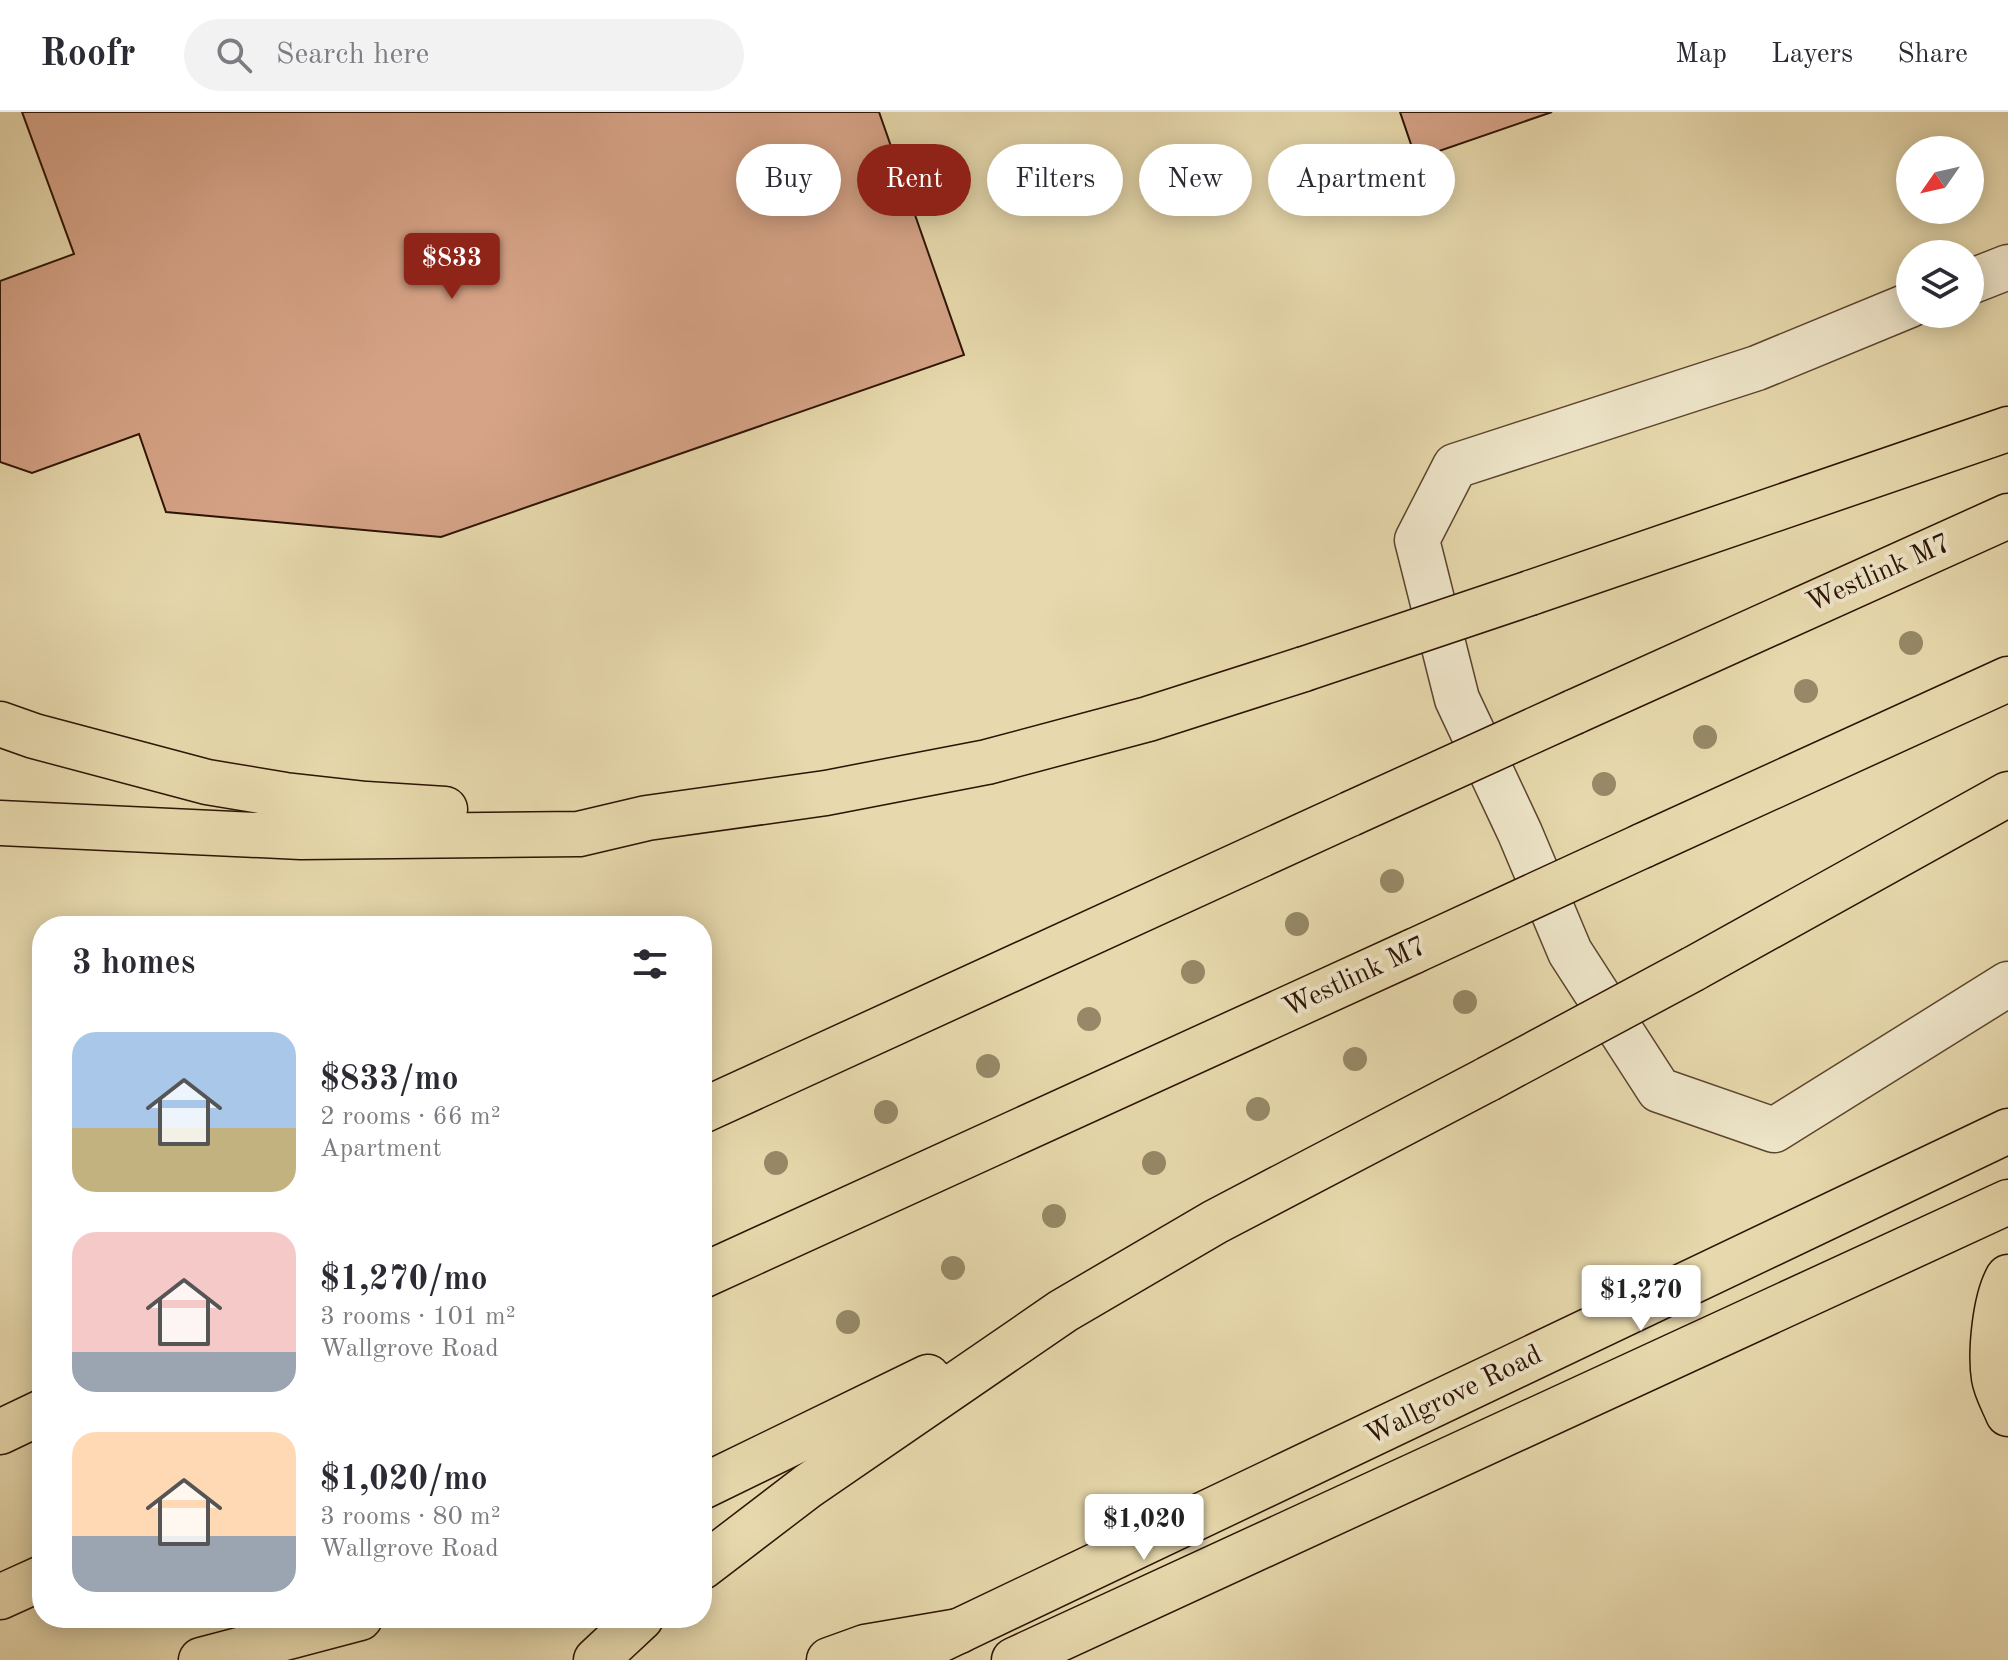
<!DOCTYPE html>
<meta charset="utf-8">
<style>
:root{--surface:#fff;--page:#f2f2f3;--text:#2b2b33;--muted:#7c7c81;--line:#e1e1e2;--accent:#8f2418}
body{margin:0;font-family:"Old Standard TT",serif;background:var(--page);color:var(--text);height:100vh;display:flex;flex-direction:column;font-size:30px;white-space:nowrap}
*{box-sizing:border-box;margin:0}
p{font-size:26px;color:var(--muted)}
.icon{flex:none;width:44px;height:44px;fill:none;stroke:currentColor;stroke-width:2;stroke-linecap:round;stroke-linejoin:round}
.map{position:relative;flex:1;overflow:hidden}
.side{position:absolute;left:32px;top:804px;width:680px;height:712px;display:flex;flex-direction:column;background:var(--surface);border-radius:32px;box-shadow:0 4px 20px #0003}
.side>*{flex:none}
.top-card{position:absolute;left:736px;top:32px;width:760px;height:72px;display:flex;gap:16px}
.needle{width:52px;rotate:236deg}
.controls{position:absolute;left:1896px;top:24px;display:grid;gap:16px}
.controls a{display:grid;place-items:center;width:88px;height:88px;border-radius:50%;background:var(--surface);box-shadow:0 4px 20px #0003;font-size:40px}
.price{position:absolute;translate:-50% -68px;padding:0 18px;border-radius:8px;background:#fff;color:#222;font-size:26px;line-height:52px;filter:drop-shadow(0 2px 4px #0008)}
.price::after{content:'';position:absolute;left:50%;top:48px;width:24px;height:18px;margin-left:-12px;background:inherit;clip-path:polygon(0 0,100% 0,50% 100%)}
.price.on{background:var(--accent);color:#fff}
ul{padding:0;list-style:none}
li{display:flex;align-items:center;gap:24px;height:200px;padding:0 40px}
li span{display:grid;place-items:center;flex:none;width:224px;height:160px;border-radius:24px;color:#555}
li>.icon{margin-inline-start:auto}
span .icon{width:96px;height:96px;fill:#fffc;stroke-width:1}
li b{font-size:34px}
h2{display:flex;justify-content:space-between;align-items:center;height:96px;padding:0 40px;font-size:34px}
.pill{padding:0 28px;border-radius:36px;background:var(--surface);box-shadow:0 4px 20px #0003;font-size:28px;line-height:72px}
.pill.on{background:var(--accent);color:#fff}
header{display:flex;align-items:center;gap:48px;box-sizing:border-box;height:112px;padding:0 40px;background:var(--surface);border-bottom:2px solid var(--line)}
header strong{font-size:38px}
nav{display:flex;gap:44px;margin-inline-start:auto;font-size:28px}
.search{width:560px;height:72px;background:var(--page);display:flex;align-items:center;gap:20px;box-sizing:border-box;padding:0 28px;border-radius:44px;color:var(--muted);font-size:30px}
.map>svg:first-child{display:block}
.building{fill:#d6a387;stroke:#2e1304;stroke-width:2}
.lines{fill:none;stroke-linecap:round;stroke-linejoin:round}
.minor-casing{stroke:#5c442e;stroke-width:47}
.major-casing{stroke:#2e1304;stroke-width:47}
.highway-casing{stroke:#2e1304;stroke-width:47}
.minor{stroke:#efe6ca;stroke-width:44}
.major{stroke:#e7d9ad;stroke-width:44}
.highway{stroke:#e7d9ad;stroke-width:44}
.highway-bridge-casing{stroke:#2e1304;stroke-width:47;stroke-linecap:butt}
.highway-bridge{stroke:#e7d9ad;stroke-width:44}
.tree{fill:#978967}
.labels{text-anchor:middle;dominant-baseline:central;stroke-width:8;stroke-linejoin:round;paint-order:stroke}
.street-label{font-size:28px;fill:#2e1304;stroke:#efe6ca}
</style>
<header>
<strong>Roofr</strong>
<div class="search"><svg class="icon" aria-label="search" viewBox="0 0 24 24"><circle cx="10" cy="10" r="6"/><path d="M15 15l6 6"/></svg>Search here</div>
<nav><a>Map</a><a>Layers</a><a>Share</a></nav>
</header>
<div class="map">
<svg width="2008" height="1548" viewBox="0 0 2008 1548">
<rect width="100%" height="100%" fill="#e7d9ad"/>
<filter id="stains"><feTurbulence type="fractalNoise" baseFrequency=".0025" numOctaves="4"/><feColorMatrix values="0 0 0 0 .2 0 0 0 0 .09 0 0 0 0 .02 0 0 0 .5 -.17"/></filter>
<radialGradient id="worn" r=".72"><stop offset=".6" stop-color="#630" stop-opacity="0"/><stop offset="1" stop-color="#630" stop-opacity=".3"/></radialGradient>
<g class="building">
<polygon points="22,0 879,0 964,243 441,425 166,400 139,322 32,361 0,350 0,169 74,142"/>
<polygon points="1400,0 1552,0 1416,47"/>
</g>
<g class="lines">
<g class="minor-casing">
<g id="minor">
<polyline points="1970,170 2008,155"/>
<polyline points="1910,193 1757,256 1455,354 1417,428 1457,587 1520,721 1570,840 1659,978 1774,1018 2008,872"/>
</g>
</g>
<g class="major-casing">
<g id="major">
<path d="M2008 1165C1995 1187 1990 1240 1994 1266 1996 1278 2003 1290 2008 1302"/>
<polyline points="923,1536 2008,1019"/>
<polyline points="1014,1548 2008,1090"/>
</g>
</g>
<g class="highway-casing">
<g id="highway">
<polyline points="1530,481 2008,317"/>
<polyline points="1574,600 2008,404"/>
<polyline points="0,612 34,624 207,670 285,683 366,692 445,697"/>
<polyline points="0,711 301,725 579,722 647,706 826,681 987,650 1148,607 1304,557"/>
<polyline points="1642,734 2008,567"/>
<polyline points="1693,857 2008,682"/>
<polyline points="702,999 1350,702"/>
<polyline points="702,1164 1414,839"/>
<polyline points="0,1320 42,1300"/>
<polyline points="702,1375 928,1265"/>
<polyline points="702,1455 808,1374 1063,1199 1215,1110 1488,967"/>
<polyline points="0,1485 42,1466"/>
<polyline points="201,1548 360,1506"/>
<polyline points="596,1548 641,1506"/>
<polyline points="829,1548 865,1535 959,1519"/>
</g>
</g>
<use href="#minor" class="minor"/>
<use href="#major" class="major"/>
<use href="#highway" class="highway"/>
<g class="highway-bridge-casing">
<g id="highway-bridge">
<polyline points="1304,557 1530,481"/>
<polyline points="1350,702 1574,600"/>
<polyline points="1414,839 1642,734"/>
<polyline points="1488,967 1693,857"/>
</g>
</g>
<use href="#highway-bridge" class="highway-bridge"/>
</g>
<g class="tree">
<circle cx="1911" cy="531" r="12"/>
<circle cx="1806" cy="579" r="12"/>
<circle cx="1705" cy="625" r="12"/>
<circle cx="1604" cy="672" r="12"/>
<circle cx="1392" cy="769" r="12"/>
<circle cx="1297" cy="812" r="12"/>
<circle cx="1193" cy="860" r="12"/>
<circle cx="1465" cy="890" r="12"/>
<circle cx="1089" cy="907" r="12"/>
<circle cx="1355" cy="947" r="12"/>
<circle cx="988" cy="954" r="12"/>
<circle cx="1258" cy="997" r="12"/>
<circle cx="886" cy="1000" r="12"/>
<circle cx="776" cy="1051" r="12"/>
<circle cx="1154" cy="1051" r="12"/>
<circle cx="1054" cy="1104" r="12"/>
<circle cx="953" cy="1156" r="12"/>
<circle cx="848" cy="1210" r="12"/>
</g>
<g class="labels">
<g class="street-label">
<text transform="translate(1879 462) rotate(-24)">Westlink M7</text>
<text transform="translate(1355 866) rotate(-25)">Westlink M7</text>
<text transform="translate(1454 1284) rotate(-26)">Wallgrove Road</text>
</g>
</g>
<rect width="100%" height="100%" filter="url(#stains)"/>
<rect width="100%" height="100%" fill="url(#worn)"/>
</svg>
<div class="controls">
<a><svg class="needle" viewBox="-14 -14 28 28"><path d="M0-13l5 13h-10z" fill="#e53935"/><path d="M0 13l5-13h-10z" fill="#7c7c81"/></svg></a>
<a><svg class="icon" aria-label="layers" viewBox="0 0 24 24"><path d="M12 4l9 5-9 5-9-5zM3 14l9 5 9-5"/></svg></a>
</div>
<b class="price on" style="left:452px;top:189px">$833</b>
<b class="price" style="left:1641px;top:1221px">$1,270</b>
<b class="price" style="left:1144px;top:1450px">$1,020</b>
<div class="top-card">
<a class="pill">Buy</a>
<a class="pill on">Rent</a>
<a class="pill">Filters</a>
<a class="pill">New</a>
<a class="pill">Apartment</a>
</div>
<section class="side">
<h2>3 homes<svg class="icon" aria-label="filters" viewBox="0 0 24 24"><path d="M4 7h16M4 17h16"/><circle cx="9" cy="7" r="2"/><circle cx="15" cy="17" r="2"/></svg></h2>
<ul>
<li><span style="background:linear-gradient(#a9c7e8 60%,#c2b280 0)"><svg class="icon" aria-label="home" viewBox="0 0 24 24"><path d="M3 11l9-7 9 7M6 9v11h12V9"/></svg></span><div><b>$833/mo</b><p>2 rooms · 66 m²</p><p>Apartment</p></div></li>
<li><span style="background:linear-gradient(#f6c9c9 75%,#9aa5b1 0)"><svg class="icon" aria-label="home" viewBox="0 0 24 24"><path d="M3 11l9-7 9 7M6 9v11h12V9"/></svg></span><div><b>$1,270/mo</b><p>3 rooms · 101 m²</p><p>Wallgrove Road</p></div></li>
<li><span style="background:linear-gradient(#ffd9b3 65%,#9aa5b1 0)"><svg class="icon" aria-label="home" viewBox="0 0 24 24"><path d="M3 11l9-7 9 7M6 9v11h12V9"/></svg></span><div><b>$1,020/mo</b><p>3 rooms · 80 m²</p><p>Wallgrove Road</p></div></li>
</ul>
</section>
</div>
